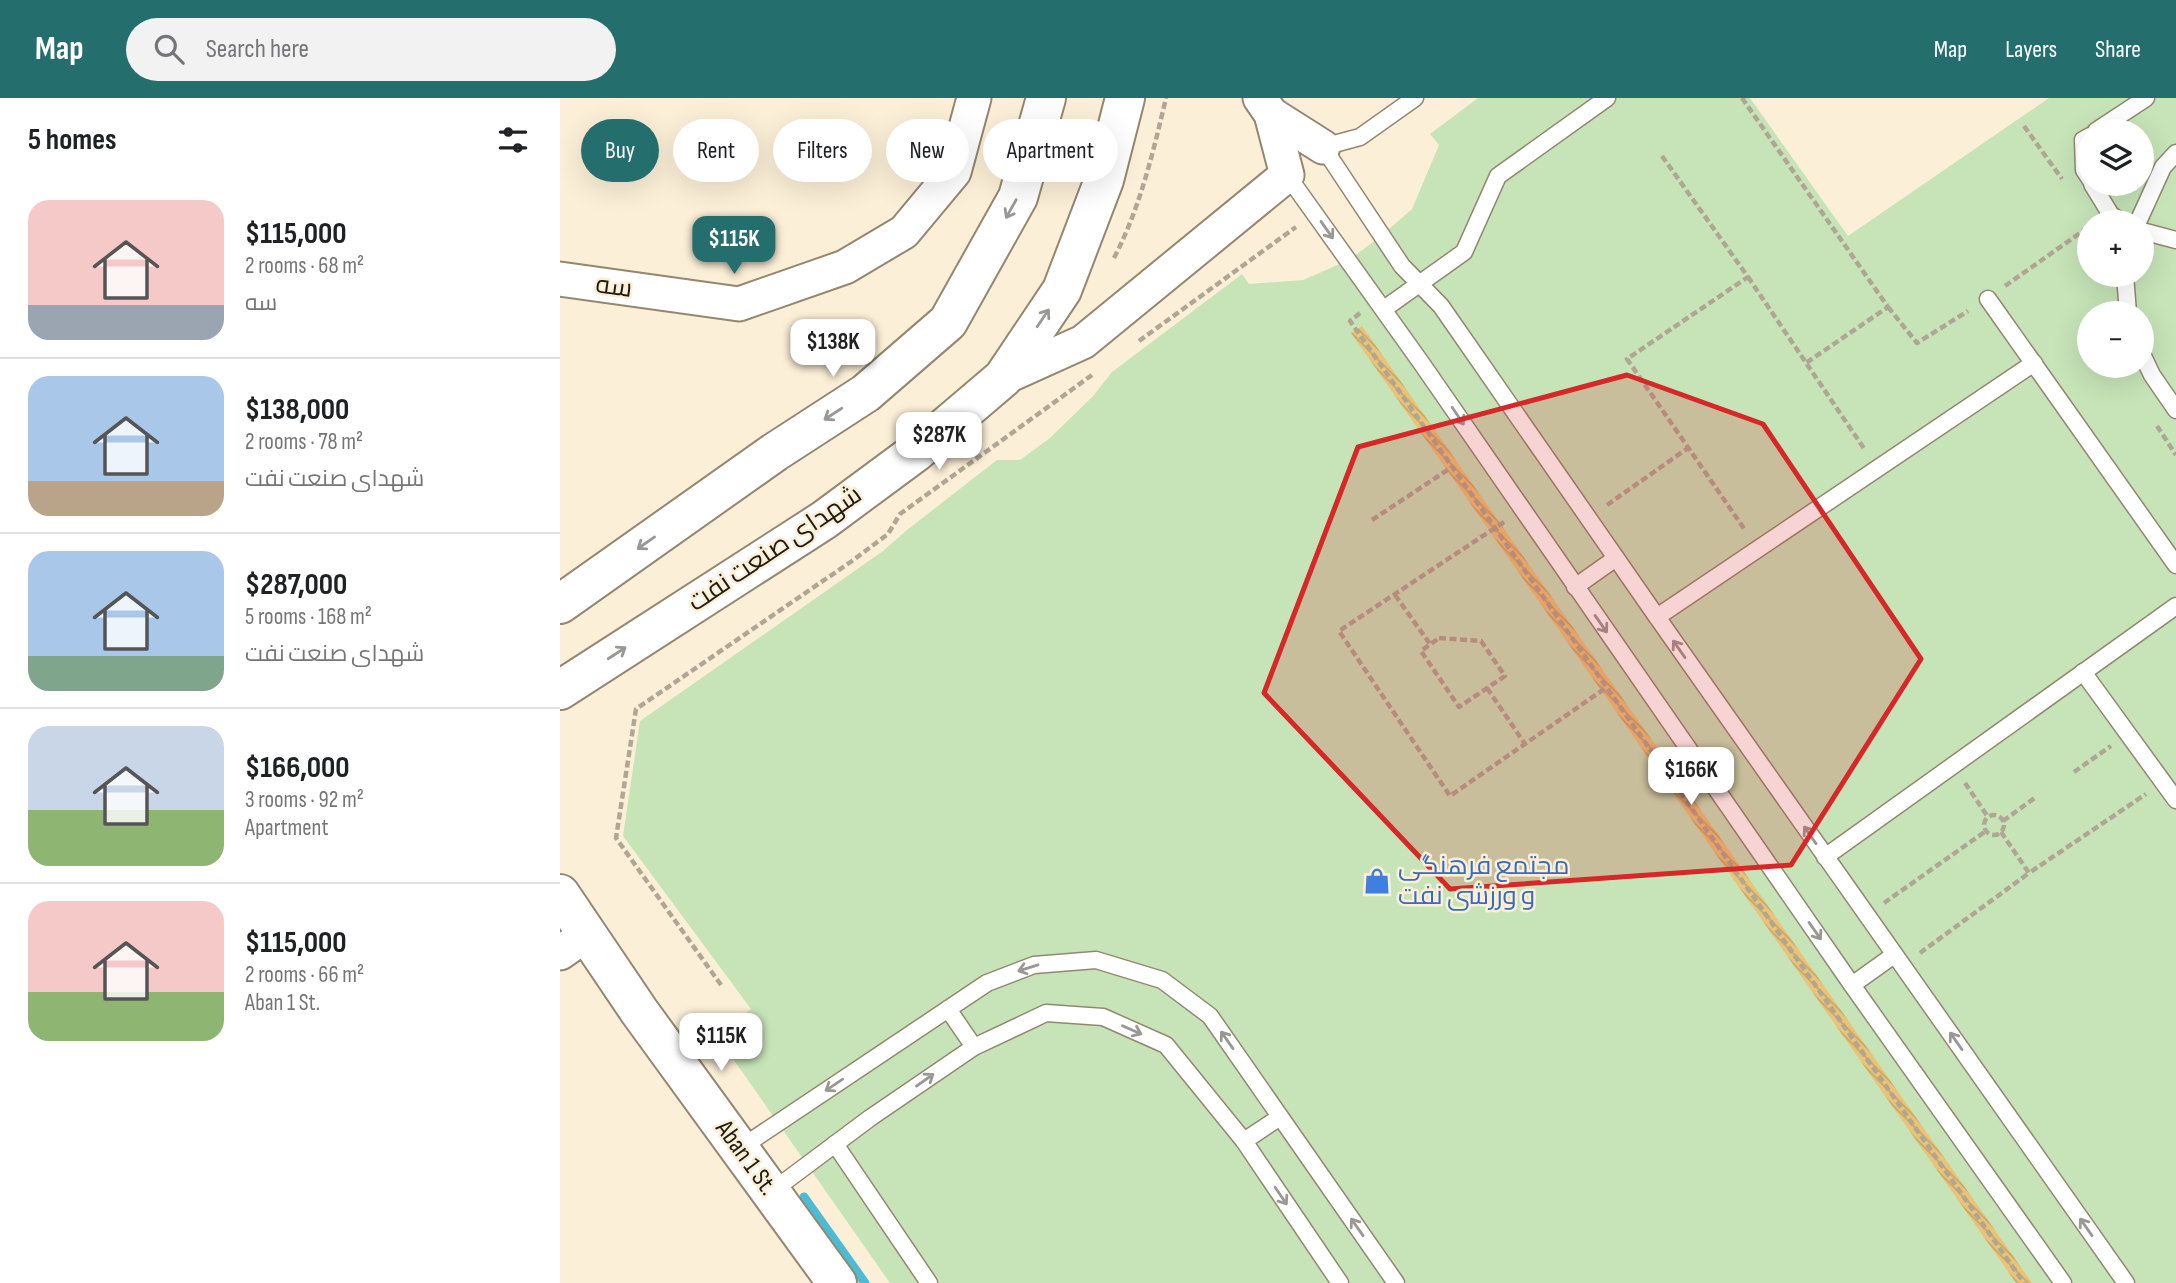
<!DOCTYPE html>
<meta charset="utf-8">
<style>
:root{--surface:#fff;--page:#f2f2f2;--text:#202124;--muted:#757577;--line:#e0e0e0;--accent:#246f6e}
body{margin:0;font-family:"Sofia Sans Condensed",Cairo,sans-serif;background:var(--page);color:var(--text);height:100vh;display:flex;flex-direction:column;font-size:26px;white-space:nowrap}
*{box-sizing:border-box;margin:0}
p{font-size:23px;color:var(--muted)}
.icon{flex:none;width:38px;height:38px;fill:none;stroke:currentColor;stroke-width:2;stroke-linecap:round;stroke-linejoin:round}
.map{position:relative;flex:1;overflow:hidden}
.details{display:flex;flex-direction:column;background:var(--surface);width:560px}
.details>*{flex:none}
.guide{position:absolute;left:21px;top:21px;width:665px;height:63px;display:flex;gap:14px}
.tools{position:absolute;left:1517px;top:21px;display:grid;gap:14px}
.tools a{display:grid;place-items:center;width:77px;height:77px;border-radius:50%;background:var(--surface);box-shadow:0 7px 28px #0002;font-size:35px}
.price{position:absolute;translate:-50% -60px;padding:0 16px;border-radius:14px;background:#fff;color:#222;font-size:23px;line-height:46px;filter:drop-shadow(0 2px 4px #0008)}
.price::after{content:'';position:absolute;left:50%;top:42px;width:21px;height:16px;margin-left:-10px;background:inherit;clip-path:polygon(0 0,100% 0,50% 100%)}
.price.on{background:var(--accent);color:#fff}
ul{padding:0;list-style:none}
li{display:flex;align-items:center;gap:21px;height:175px;padding:0 28px}
li+li{border-top:2px solid var(--line)}
li span{display:grid;place-items:center;flex:none;width:196px;height:140px;border-radius:21px;color:#555}
li>.icon{margin-inline-start:auto}
span .icon{width:84px;height:84px;fill:#fffc;stroke-width:1}
li b{font-size:30px}
h2{display:flex;justify-content:space-between;align-items:center;height:84px;padding:0 28px;font-size:30px}
.pill{padding:0 24px;border-radius:32px;background:var(--surface);box-shadow:0 7px 28px #0002;font-size:24px;line-height:63px}
.pill.on{background:var(--accent);color:#fff}
header{display:flex;align-items:center;gap:42px;box-sizing:border-box;height:98px;padding:0 35px;background:var(--accent);color:#fff}
header strong{font-size:33px}
nav{display:flex;gap:38px;margin-inline-start:auto;font-size:24px}
.search{width:490px;height:63px;background:var(--page);display:flex;align-items:center;gap:18px;box-sizing:border-box;padding:0 24px;border-radius:38px;color:var(--muted);font-size:26px}
main{display:flex;flex:1;min-height:0}
.map>svg:first-child{display:block}
.pitch{fill:#c6e4b8;fill-rule:evenodd}
.lines{fill:none;stroke-linecap:round;stroke-linejoin:round}
.stream{stroke:#4dbbd3;stroke-width:9}
.building{fill:url(#building-back-hatch)}
.lane-casing{stroke:#938771;stroke-width:19}
.street-casing{stroke:#938771;stroke-width:37}
.secondary-casing{stroke:#938771;stroke-width:42}
.path{stroke:#b0a694;stroke-width:4.5;stroke-dasharray:7 3.5;stroke-linecap:butt}
.lane{stroke:#fff;stroke-width:16}
.street{stroke:#fff;stroke-width:33}
.secondary{stroke:#fff;stroke-width:38}
.oneway{stroke:#9a9894}
.marked{fill:#d62828;fill-opacity:0.2;stroke:#d62828;stroke-width:5;stroke-linejoin:round}
.labels{text-anchor:middle;dominant-baseline:central;stroke-width:5;stroke-linejoin:round;paint-order:stroke}
.street-label{font-size:26px;fill:#1f1b12;stroke:#fcefd7}
.shop-label{font-size:26px;fill:#366cbe;stroke:#fcefd7;text-anchor:start}
</style>
<header>
<strong>Map</strong>
<div class="search"><svg class="icon" aria-label="search" viewBox="0 0 24 24"><circle cx="10" cy="10" r="6"/><path d="M15 15l6 6"/></svg>Search here</div>
<nav><a>Map</a><a>Layers</a><a>Share</a></nav>
</header>
<main>
<section class="details">
<h2>5 homes<svg class="icon" aria-label="filters" viewBox="0 0 24 24"><path d="M4 7h16M4 17h16"/><circle cx="9" cy="7" r="2"/><circle cx="15" cy="17" r="2"/></svg></h2>
<ul>
<li><span style="background:linear-gradient(#f6c9c9 75%,#9aa5b1 0)"><svg class="icon" aria-label="home" viewBox="0 0 24 24"><path d="M3 11l9-7 9 7M6 9v11h12V9"/></svg></span><div><b>$115,000</b><p>2 rooms · 68 m²</p><p>سه</p></div></li>
<li><span style="background:linear-gradient(#a9c7e8 75%,#b9a48a 0)"><svg class="icon" aria-label="home" viewBox="0 0 24 24"><path d="M3 11l9-7 9 7M6 9v11h12V9"/></svg></span><div><b>$138,000</b><p>2 rooms · 78 m²</p><p>شهدای صنعت نفت</p></div></li>
<li><span style="background:linear-gradient(#a9c7e8 75%,#7fa58c 0)"><svg class="icon" aria-label="home" viewBox="0 0 24 24"><path d="M3 11l9-7 9 7M6 9v11h12V9"/></svg></span><div><b>$287,000</b><p>5 rooms · 168 m²</p><p>شهدای صنعت نفت</p></div></li>
<li><span style="background:linear-gradient(#c9d6e8 60%,#8fb573 0)"><svg class="icon" aria-label="home" viewBox="0 0 24 24"><path d="M3 11l9-7 9 7M6 9v11h12V9"/></svg></span><div><b>$166,000</b><p>3 rooms · 92 m²</p><p>Apartment</p></div></li>
<li><span style="background:linear-gradient(#f6c9c9 65%,#8fb573 0)"><svg class="icon" aria-label="home" viewBox="0 0 24 24"><path d="M3 11l9-7 9 7M6 9v11h12V9"/></svg></span><div><b>$115,000</b><p>2 rooms · 66 m²</p><p>Aban 1 St.</p></div></li>
</ul>
</section>
<div class="map">
<svg width="1616" height="1185" viewBox="0 0 1616 1185">
<defs>
<pattern id="building-back-hatch" width="6" height="6" patternUnits="userSpaceOnUse" patternTransform="scale(1.75)"><rect width="6" height="6" fill="#eac377"/><path d="M-1 5l2 2M0 0l6 6M5-1l2 2" fill="none" stroke="#c8a766"/></pattern>
</defs>
<rect width="100%" height="100%" fill="#fcefd7"/>
<path class="pitch" d="M918 0H1190L1288 138 1489 0H1616V1185H330L157 938 191 911 63 738 80 623 323 453 347 432 437 362H460L490 340 534 297 552 274 682 176 689 186 743 182 789 162 821 138 852 111 879 47 870 36ZM1530 33H1582V86H1530ZM1530 124H1582V177H1530ZM1530 215H1582V268H1530Z"/>
<g class="lines">
<polyline class="stream" points="244,1099 305,1185"/>
</g>
<polygon class="building" points="802,228 1472,1185 1456,1185 791,235"/>
<g class="lines">
<g class="lane-casing">
<g id="lane">
<polyline points="855,0 800,39 763,49 842,168 881,208 1097,519 1566,1185"/>
<polyline points="1536,33 1586,0"/>
<polyline points="1530,38 1523,42 1524,72 1530,81"/>
<polyline points="727,77 862,266 1292,887 1503,1185"/>
<polyline points="1532,86 1551,117 1563,124"/>
<polyline points="1578,124 1603,69 1616,55"/>
<polyline points="1582,133 1616,142"/>
<polyline points="1565,177 1568,215"/>
<polyline points="1428,201 1616,467"/>
<polyline points="824,211 904,154 938,78 1047,0"/>
<polyline points="1582,256 1592,277 1616,312"/>
<polyline points="1015,489 1056,460"/>
<polyline points="1097,519 1474,265"/>
<polyline points="1523,574 1616,702"/>
<polyline points="1265,759 1616,508"/>
<polyline points="1292,887 1334,857"/>
<polyline points="388,911 414,949"/>
<polyline points="684,1043 720,1019"/>
<polyline points="275,1046 369,1185"/>
<polyline points="179,1051 427,885 474,867 536,862 602,882 650,918 836,1185"/>
<polyline points="211,1094 310,1020 414,949 486,915 543,919 606,947 684,1043 780,1185"/>
</g>
</g>
<g class="street-casing">
<g id="street">
<polyline points="711,16 763,49"/>
<polyline points="0,181 179,206 285,169 344,134 394,74 414,0"/>
<polyline points="443,280 523,244 727,77 711,16 700,0"/>
<polyline points="0,855 27,836"/>
</g>
</g>
<g class="secondary-casing">
<g id="secondary">
<polyline points="0,506 215,354 306,295 388,224 458,99 486,0"/>
<polyline points="0,592 264,422 356,354 443,280 502,192 544,82 565,0"/>
<polyline points="0,796 79,913 277,1185"/>
</g>
</g>
<g class="path">
<polyline points="1182,0 1328,209 1246,265"/>
<polyline points="1464,28 1502,81"/>
<polyline points="1102,58 1188,179 1067,261 1185,432"/>
<path d="M554 160C580 110 593 55 606 0"/>
<polyline points="1188,179 1305,352"/>
<polyline points="1445,188 1530,128"/>
<polyline points="1328,209 1357,245 1408,213"/>
<polyline points="800,215 790,223 1464,1185"/>
<polyline points="579,243 736,129"/>
<polyline points="1597,328 1616,357"/>
<polyline points="1047,407 1128,350"/>
<polyline points="812,422 892,369"/>
<polyline points="944,424 779,533 890,698 1047,589"/>
<polyline points="835,497 870,546"/>
<polygon points="879,540 921,543 945,578 899,609 861,553"/>
<polyline points="927,590 965,646"/>
<polyline points="1514,674 1551,648"/>
<polyline points="1405,685 1428,719"/>
<circle cx="1434" cy="727" r="10"/>
<polyline points="1443,723 1476,699"/>
<polyline points="1441,734 1469,775 1586,696"/>
<polyline points="1324,805 1426,733"/>
<polyline points="1360,855 1469,775"/>
<polyline points="161,887 56,740 76,611 292,463 328,436 340,416 532,277"/>
</g>
<use href="#lane" class="lane"/>
<use href="#street" class="street"/>
<use href="#secondary" class="secondary"/>
</g>
<defs><path id="oneway-shaft" d="M-6 0H5M1.5-3L5.5 0L1.5 3" fill="none" stroke-width="1.6" stroke-linecap="round" stroke-linejoin="round" transform="scale(1.75)"/></defs>
<g class="oneway">
<use href="#oneway-shaft" transform="translate(451 111) rotate(119)"/>
<use href="#oneway-shaft" transform="translate(767 132) rotate(55)"/>
<use href="#oneway-shaft" transform="translate(483 220) rotate(-56)"/>
<use href="#oneway-shaft" transform="translate(273 316) rotate(147)"/>
<use href="#oneway-shaft" transform="translate(898 318) rotate(56)"/>
<use href="#oneway-shaft" transform="translate(86 445) rotate(145)"/>
<use href="#oneway-shaft" transform="translate(1041 526) rotate(55)"/>
<use href="#oneway-shaft" transform="translate(1119 551) rotate(-125)"/>
<use href="#oneway-shaft" transform="translate(57 555) rotate(-33)"/>
<use href="#oneway-shaft" transform="translate(1250 737) rotate(-125)"/>
<use href="#oneway-shaft" transform="translate(1255 833) rotate(55)"/>
<use href="#oneway-shaft" transform="translate(468 870) rotate(163)"/>
<use href="#oneway-shaft" transform="translate(572 932) rotate(24)"/>
<use href="#oneway-shaft" transform="translate(667 942) rotate(-125)"/>
<use href="#oneway-shaft" transform="translate(1396 943) rotate(-125)"/>
<use href="#oneway-shaft" transform="translate(365 982) rotate(-35)"/>
<use href="#oneway-shaft" transform="translate(274 987) rotate(146)"/>
<use href="#oneway-shaft" transform="translate(721 1098) rotate(56)"/>
<use href="#oneway-shaft" transform="translate(797 1129) rotate(-125)"/>
<use href="#oneway-shaft" transform="translate(1526 1129) rotate(-125)"/>
</g>
<path class="marked" d="M1067 277 1203 326 1361 561 1231 767 890 791 704 595 798 349Z"/>
<defs>
<g id="shop-bare" transform="scale(2.1)"><path d="M-5-2.5h2.3a2.7 3.5 0 0 1 5.4 0H5L5.5 6h-11ZM-1.5-2.5h3a1.5 2.3 0 0 0-3 0Z" fill="#3f7fe0" stroke="#fcefd7" stroke-width="2.5" paint-order="stroke"/></g>
</defs>
<g fill-rule="evenodd">
<use href="#shop-bare" x="817" y="783"/>
</g>
<g class="labels">
<g class="street-label">
<text transform="translate(54 189) rotate(8)">سه</text>
<text transform="translate(215 451) rotate(-34)">شهدای صنعت نفت</text>
<text transform="translate(186 1060) rotate(54)">Aban 1 St.</text>
</g>
<g class="shop-label">
<text x="838" y="768">مجتمع فرهنگى<tspan x="838" dy="30">و ورزشى نفت</tspan></text>
</g>
</g>
</svg>
<div class="tools">
<a><svg class="icon" aria-label="layers" viewBox="0 0 24 24"><path d="M12 4l9 5-9 5-9-5zM3 14l9 5 9-5"/></svg></a>
<a>+</a>
<a>−</a>
</div>
<b class="price on" style="left:174px;top:178px">$115K</b>
<b class="price" style="left:273px;top:281px">$138K</b>
<b class="price" style="left:379px;top:374px">$287K</b>
<b class="price" style="left:1131px;top:709px">$166K</b>
<b class="price" style="left:161px;top:975px">$115K</b>
<div class="guide">
<a class="pill on">Buy</a>
<a class="pill">Rent</a>
<a class="pill">Filters</a>
<a class="pill">New</a>
<a class="pill">Apartment</a>
</div>
</div>
</main>
